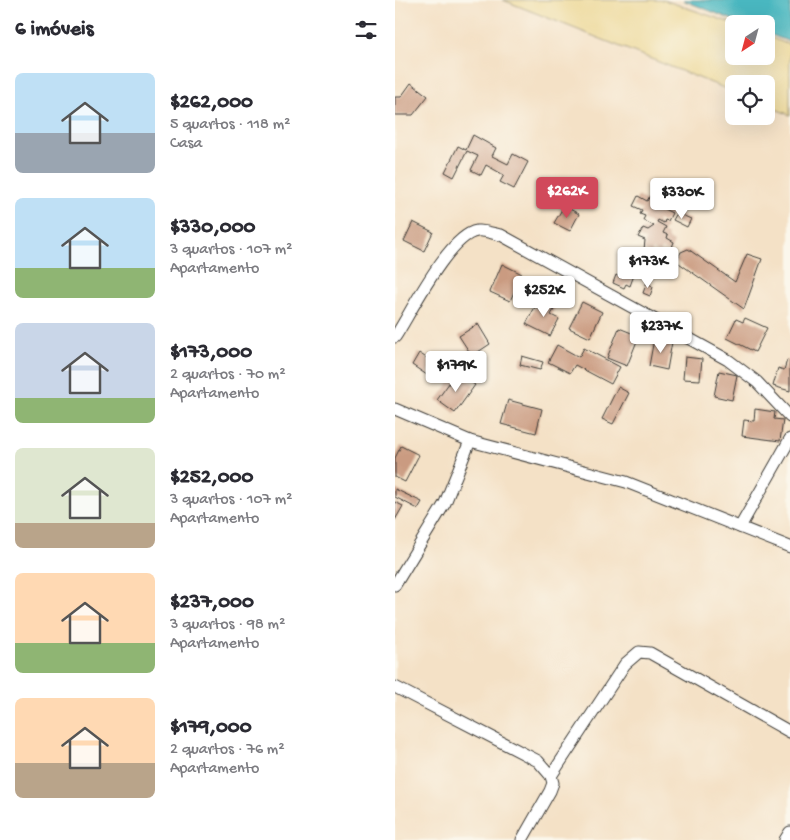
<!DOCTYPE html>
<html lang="pt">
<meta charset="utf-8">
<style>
:root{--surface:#fff;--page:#f2f2f3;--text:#2b2b33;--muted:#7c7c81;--accent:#d1495b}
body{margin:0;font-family:"Gochi Hand",sans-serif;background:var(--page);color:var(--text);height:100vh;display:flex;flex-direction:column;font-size:19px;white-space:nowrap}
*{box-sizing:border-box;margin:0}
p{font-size:16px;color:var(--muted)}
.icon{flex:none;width:28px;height:28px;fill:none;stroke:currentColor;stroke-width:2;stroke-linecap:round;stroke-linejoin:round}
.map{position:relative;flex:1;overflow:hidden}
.details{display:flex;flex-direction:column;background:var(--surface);width:395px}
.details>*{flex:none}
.needle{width:32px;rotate:216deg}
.controls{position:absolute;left:330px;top:15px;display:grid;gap:10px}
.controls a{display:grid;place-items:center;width:50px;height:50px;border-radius:8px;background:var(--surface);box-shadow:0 5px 20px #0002;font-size:25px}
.price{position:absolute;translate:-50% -42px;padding:0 11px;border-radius:5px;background:#fff;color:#222;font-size:16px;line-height:32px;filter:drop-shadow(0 1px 2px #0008)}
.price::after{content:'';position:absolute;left:50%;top:30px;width:15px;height:11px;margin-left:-8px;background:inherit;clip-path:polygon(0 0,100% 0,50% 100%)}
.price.current{background:var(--accent);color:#fff}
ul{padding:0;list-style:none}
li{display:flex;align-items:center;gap:15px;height:125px;padding:0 15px}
li span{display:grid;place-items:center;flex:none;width:140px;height:100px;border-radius:8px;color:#555}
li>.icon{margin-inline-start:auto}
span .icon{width:60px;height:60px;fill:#fffc;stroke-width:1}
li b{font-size:21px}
h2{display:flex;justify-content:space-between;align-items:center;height:60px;padding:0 15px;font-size:21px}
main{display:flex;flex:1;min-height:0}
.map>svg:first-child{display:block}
.sand{fill:#eeda9e;stroke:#857b5d}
.water{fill:#48b7c0;stroke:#326a6e}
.building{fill:#ca9b81}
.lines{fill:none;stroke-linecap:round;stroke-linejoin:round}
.minor-casing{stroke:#3c3a36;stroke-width:13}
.minor{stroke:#fff;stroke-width:11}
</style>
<main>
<section class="details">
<h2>6 imóveis<svg class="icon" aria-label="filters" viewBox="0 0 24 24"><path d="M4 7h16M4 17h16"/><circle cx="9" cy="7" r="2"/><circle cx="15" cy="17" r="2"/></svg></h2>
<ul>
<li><span style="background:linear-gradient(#bfe0f5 60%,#9aa5b1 0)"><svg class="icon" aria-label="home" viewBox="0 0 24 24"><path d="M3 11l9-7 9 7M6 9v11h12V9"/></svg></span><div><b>$262,000</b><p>5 quartos · 118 m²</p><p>Casa</p></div></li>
<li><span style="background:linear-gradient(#bfe0f5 70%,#8fb573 0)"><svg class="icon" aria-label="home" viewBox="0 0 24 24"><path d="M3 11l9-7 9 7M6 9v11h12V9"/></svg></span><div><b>$330,000</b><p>3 quartos · 107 m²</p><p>Apartamento</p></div></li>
<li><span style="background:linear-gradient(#c9d6e8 75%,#8fb573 0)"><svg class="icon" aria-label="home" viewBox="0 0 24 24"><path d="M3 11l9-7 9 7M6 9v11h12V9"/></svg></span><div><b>$173,000</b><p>2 quartos · 70 m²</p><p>Apartamento</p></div></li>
<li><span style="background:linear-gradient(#dfe7d0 75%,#b9a48a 0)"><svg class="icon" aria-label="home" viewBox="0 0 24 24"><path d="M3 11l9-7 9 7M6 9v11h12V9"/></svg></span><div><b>$252,000</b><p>3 quartos · 107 m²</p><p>Apartamento</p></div></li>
<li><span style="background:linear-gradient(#ffd9b3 70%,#8fb573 0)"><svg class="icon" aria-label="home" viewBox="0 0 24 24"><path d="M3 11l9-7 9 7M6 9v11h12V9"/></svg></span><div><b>$237,000</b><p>3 quartos · 98 m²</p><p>Apartamento</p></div></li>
<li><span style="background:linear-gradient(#ffd9b3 65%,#b9a48a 0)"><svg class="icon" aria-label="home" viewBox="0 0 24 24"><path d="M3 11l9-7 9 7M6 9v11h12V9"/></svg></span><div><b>$179,000</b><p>2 quartos · 76 m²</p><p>Apartamento</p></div></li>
</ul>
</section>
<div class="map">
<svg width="395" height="840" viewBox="0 0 395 840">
<rect width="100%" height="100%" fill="#fbf7ec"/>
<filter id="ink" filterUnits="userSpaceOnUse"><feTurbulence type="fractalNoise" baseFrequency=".02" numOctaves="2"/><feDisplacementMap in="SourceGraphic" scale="10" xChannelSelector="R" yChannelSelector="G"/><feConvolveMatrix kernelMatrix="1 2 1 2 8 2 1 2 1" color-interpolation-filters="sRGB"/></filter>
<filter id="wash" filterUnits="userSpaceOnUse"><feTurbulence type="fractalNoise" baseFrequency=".0096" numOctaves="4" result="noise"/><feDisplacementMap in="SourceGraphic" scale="20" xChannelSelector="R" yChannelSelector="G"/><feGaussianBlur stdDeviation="1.12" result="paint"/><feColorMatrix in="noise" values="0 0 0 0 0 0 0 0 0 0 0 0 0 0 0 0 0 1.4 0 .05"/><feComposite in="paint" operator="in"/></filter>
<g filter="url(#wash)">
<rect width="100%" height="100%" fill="#f4e1c6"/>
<polygon class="sand" points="108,0 269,0 339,24 339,56 371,56 371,36 395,45 395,115 371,105 371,84 339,84 339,92"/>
<polygon class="water" points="288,0 395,0 395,42 371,33 371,24 348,24"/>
<g id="blocks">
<g class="building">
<polygon points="16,83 33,96 18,115 0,115 0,97 6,97"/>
<polygon points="78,135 101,148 97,156 113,164 118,154 133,162 119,189 105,182 109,175 91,165 86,175 76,170 83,156 72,151 59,177 50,172 63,146 71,150"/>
<polygon points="262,192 272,196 269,203 272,204 269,209 277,213 273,221 270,220 269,223 263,220 262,222 271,227 268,233 273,235 272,238 279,242 275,252 267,249 265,253 258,250 256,254 249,250 250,240 243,237 248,228 253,230 259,226 248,220 250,216 245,214 247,210 238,206 243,196 252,201 255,196 259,198"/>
<polygon points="169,206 184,214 175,231 159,223"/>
<polygon points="282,213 296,219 292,227 278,220"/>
<polygon points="18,222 38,232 29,251 9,241"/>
<polygon points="293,249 340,282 352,254 367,259 349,309 281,261 286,252"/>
<polygon points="107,264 127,274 115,301 95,292"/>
<polygon points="230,271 239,275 235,286 231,284 229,288 218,283 221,275 227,278"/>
<polygon points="252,282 258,287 255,296 248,293"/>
<polygon points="152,299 162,304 156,315 164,319 155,336 131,324 140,307 146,310"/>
<polygon points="187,302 207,312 195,338 174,328"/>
<polygon points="350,318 372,328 360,352 332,338 341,319 348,322"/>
<polygon points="83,324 95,344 77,356 64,336"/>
<polygon points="224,328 244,336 232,366 212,358"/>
<polygon points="259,339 277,342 272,370 254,366"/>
<polygon points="162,345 184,357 189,348 225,367 216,384 180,365 175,373 153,362"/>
<polygon points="24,353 39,363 32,375 17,365"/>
<polygon points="127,356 148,362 145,370 125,365"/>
<polygon points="290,357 307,359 305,380 288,379"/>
<polygon points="392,360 395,361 395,391 378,386 383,368 389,370"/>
<polygon points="324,371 342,375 337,400 319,396"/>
<polygon points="62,372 80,385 60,413 42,400"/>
<polygon points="223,387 234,393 218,424 207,419"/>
<polygon points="113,400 147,409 141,433 106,424"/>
<polygon points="360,409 380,412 379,419 388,420 385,441 347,436 349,420 359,421"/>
<polygon points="6,446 24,455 10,482 0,477 0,458"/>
<polygon points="0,489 27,502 23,509 0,497"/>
<polygon points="0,502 8,506 0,520"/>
</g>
</g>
</g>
<g filter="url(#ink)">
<use href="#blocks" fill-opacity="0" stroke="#3c3a36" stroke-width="1"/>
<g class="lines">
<g class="minor-casing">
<g id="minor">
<path d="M0 337C15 314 54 235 82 231 89 230 99 234 106 235L333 360 362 382 395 417"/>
<polyline points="0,409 75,441 231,482 395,547"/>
<polyline points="345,527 395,439"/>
<polyline points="0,585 50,503 75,441"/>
<polyline points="0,687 143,761 156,776 158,783 155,791 127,840"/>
<polyline points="156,776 230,664 244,652 255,653 395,732"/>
<polyline points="390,840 395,832"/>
</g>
</g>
<use href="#minor" class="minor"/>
</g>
</g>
</svg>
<div class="controls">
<a><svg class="needle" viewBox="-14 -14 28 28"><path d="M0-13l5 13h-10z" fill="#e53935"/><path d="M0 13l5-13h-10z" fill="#7c7c81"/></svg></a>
<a><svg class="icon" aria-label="locate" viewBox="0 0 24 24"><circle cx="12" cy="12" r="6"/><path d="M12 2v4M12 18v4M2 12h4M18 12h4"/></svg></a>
</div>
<b class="price current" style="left:172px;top:219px">$262K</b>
<b class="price" style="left:287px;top:220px">$330K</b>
<b class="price" style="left:253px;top:289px">$173K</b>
<b class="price" style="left:149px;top:318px">$252K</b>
<b class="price" style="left:266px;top:354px">$237K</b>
<b class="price" style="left:61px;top:393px">$179K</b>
</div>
</main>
